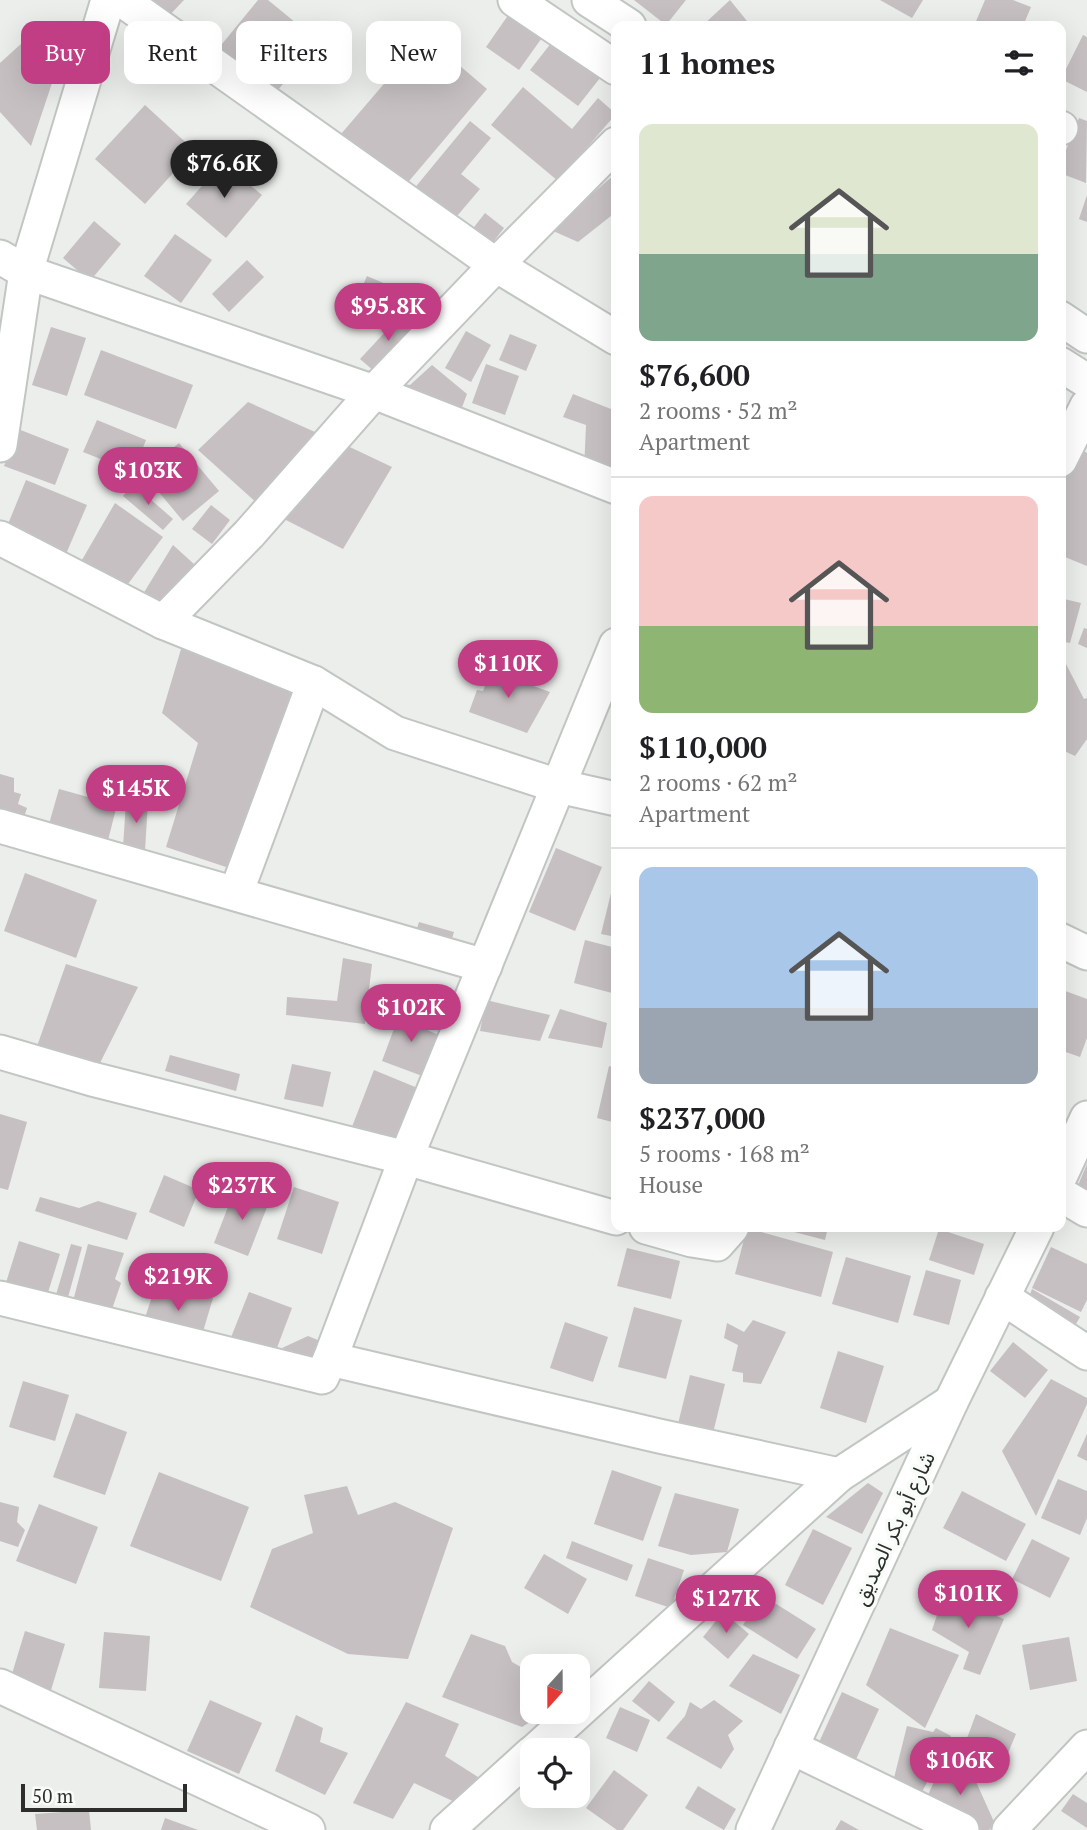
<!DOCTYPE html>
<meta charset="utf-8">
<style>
:root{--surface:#fff;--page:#f2f2f2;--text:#202124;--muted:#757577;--line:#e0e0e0;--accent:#c13e85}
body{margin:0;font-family:"PT Serif","Noto Sans Arabic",serif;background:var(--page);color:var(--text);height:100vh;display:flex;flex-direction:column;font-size:26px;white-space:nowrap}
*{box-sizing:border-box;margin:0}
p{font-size:23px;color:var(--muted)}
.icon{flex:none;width:38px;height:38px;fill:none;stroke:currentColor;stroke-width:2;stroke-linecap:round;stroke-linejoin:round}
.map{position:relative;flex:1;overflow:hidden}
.drawer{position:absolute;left:611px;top:21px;width:455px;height:1211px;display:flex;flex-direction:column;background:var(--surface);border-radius:14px;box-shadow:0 7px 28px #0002}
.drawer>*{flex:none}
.top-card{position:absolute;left:21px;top:21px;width:485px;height:63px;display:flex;gap:14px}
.needle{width:46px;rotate:201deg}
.buttons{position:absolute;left:520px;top:1654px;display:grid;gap:14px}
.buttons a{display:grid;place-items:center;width:70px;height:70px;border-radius:14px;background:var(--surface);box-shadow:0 7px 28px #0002;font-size:35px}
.scale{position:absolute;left:21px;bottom:18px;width:166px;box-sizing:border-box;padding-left:7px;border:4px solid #2d2e2c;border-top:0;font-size:19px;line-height:24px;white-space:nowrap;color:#2d2e2c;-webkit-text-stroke:5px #f8fcf8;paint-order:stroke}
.price{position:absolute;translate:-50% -60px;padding:0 16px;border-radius:24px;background:var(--accent);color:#fff;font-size:23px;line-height:46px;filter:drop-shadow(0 2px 4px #0008)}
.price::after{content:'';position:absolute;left:50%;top:42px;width:21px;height:16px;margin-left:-10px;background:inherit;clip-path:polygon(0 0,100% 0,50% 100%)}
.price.active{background:#222;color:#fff}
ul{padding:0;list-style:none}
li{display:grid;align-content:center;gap:14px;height:371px;padding:0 28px}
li+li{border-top:2px solid var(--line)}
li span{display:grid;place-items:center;height:217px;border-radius:14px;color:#555}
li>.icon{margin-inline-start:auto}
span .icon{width:126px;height:126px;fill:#fffc;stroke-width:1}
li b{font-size:30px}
h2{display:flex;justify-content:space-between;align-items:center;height:84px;padding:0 28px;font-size:30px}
.pill{padding:0 24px;border-radius:14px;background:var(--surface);box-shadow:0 7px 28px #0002;font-size:24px;line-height:63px}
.pill.active{background:var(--accent);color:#fff}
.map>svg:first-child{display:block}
.building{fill:#c6c0c2}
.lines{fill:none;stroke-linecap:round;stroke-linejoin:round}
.minor-casing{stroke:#c2c6c2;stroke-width:37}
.minor{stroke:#fff;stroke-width:33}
.labels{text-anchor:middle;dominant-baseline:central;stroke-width:7;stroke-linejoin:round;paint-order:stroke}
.street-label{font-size:21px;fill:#2d2e2c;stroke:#f8fcf8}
</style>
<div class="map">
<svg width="1087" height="1830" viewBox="0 0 1087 1830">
<rect width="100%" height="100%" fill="#ebeeea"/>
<g class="building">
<polygon points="144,0 184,0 163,22"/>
<polygon points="258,0 268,0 318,41 269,101 213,55"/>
<polygon points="634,0 686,0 666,25"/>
<polygon points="730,0 751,26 702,26"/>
<polygon points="880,0 923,0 912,18"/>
<polygon points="985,0 1013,0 1031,7 1023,26 974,26"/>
<polygon points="511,11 544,35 519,70 486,47"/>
<polygon points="1083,35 1087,37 1087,92 1061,79"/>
<polygon points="425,36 487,89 404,187 341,134"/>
<polygon points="552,42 600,78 578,106 530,70"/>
<polygon points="22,43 54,77 31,146 0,112 0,63"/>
<polygon points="523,87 572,129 598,98 616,114 558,181 491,125"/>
<polygon points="145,105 194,150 145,204 95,159"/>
<polygon points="1079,118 1087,121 1086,183 1060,173 1060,165"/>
<polygon points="470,121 491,138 461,174 480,189 452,222 413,190"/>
<polygon points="223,162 262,195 226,238 186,204"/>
<polygon points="616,173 616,212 578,242 551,230"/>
<polygon points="1087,195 1087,222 1079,219"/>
<polygon points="485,213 504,228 490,246 471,231"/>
<polygon points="94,221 121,244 90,281 63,258"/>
<polygon points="175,234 212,260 181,303 144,276"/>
<polygon points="247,260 264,277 229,312 212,294"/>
<polygon points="367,276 402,291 386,326 352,310"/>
<polygon points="401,315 415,328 374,371 360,359"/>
<polygon points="51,327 86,338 67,396 32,385"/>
<polygon points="466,331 491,345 471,382 445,368"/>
<polygon points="510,334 537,345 526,371 499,360"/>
<polygon points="101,350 193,385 176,429 84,395"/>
<polygon points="486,364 519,376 505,415 472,403"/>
<polygon points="432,365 467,394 458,418 397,391 404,384 410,385"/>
<polygon points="573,394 616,411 616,477 584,470 586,425 563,417"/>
<polygon points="248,402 315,432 258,504 198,450"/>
<polygon points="97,420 146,440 133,472 83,452"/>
<polygon points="18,429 69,449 55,485 4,466"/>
<polygon points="335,440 392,467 343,549 284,519"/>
<polygon points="179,443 219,491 183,521 143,473"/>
<polygon points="1073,444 1087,453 1087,566 1060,555 1060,473"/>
<polygon points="26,480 87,505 66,554 6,529"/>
<polygon points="133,484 173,519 163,530 123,496"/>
<polygon points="115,503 163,537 122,592 75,572"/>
<polygon points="211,505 230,520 212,544 192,529"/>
<polygon points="173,545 195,565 164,612 140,599"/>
<polygon points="1060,598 1081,603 1070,643 1060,641"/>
<polygon points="1084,628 1087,629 1087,648 1078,644"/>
<polygon points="184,639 302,691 235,870 166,847 198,743 162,713"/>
<polygon points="496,657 507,664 506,676 550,692 527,733 469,712 477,690 483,691"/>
<polygon points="1066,664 1084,699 1087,698 1087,739 1075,756 1060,749 1060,665"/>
<polygon points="0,774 14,778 14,792 21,794 18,804 27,808 23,820 0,816"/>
<polygon points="59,789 117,805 106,848 47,831"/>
<polygon points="126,801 148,802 145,850 123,848"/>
<polygon points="556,848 602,867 575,931 529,912"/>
<polygon points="25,873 97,900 76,958 4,931"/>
<polygon points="613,885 616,886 616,937 601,934"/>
<polygon points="419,922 454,932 449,948 414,938"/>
<polygon points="585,940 616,948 616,979 612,993 574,983"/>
<polygon points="343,958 372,964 365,1024 286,1015 287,997 337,1001"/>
<polygon points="66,964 138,987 99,1065 35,1052"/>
<polygon points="1060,989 1087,999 1087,1038 1080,1057 1060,1050"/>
<polygon points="486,1000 550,1015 540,1041 480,1031"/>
<polygon points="404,1002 417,1007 411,1023 441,1036 425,1077 382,1061"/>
<polygon points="560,1009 607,1023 602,1048 548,1038"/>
<polygon points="170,1055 240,1074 236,1091 165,1071"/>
<polygon points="292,1064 331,1072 323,1107 284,1099"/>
<polygon points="609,1066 616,1068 616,1123 597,1118"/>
<polygon points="374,1070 420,1089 395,1150 350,1132"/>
<polygon points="0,1114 27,1122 8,1190 0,1188"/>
<polygon points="1087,1164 1087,1203 1073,1197"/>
<polygon points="164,1175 199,1190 184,1227 149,1212"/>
<polygon points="294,1187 339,1202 322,1254 277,1239"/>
<polygon points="235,1189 269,1202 248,1256 214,1243"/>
<polygon points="40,1197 79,1208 98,1201 137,1213 127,1240 35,1211"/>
<polygon points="775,1227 828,1227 825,1240"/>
<polygon points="747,1228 833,1252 821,1297 735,1274"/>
<polygon points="939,1229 984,1244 974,1275 929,1260"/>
<polygon points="19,1241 60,1254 45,1302 4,1289"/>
<polygon points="71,1244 82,1247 65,1308 53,1305"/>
<polygon points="88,1244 124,1253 115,1279 121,1283 110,1315 72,1305"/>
<polygon points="1051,1247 1087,1264 1087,1300 1081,1312 1032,1288"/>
<polygon points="627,1248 680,1261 671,1299 617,1286"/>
<polygon points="846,1257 911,1276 898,1323 832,1304"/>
<polygon points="926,1270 961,1280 949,1325 913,1315"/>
<polygon points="157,1281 213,1298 199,1345 142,1327"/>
<polygon points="1032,1289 1080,1317 1069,1336 1025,1308"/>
<polygon points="249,1292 292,1308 272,1361 228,1345"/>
<polygon points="634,1307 682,1320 666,1379 618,1367"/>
<polygon points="753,1320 786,1332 761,1384 743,1382 743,1373 732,1371 738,1345 724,1338 727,1323 744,1332"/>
<polygon points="565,1322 608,1337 593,1382 550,1368"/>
<polygon points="308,1336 325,1343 318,1364 282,1348"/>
<polygon points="1013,1342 1048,1370 1025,1398 990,1371"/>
<polygon points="838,1351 884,1366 866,1423 820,1408"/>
<polygon points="690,1375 725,1384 713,1433 678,1424"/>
<polygon points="1051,1379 1087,1398 1087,1404 1036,1516 1002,1451"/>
<polygon points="23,1381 69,1395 55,1441 9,1427"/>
<polygon points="76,1413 127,1432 105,1495 53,1477"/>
<polygon points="1087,1434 1087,1461 1077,1456"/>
<polygon points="612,1470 662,1487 643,1541 594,1524"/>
<polygon points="159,1472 249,1507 221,1581 130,1546"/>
<polygon points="1058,1479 1087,1491 1087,1518 1080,1535 1041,1518"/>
<polygon points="868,1483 883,1493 862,1534 826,1517"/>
<polygon points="347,1486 358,1515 395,1502 453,1528 408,1659 348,1654 250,1607 272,1549 313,1533 304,1495"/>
<polygon points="962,1491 1026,1524 1006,1561 943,1528"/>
<polygon points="675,1493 739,1509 727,1552 691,1555 658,1546"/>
<polygon points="0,1502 19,1507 17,1522 25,1530 18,1547 0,1541"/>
<polygon points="39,1504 98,1527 76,1584 16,1561"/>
<polygon points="813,1529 852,1548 823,1605 785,1585"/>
<polygon points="1032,1539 1070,1558 1050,1598 1012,1579"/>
<polygon points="572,1541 633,1565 627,1581 566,1558"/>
<polygon points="544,1554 587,1579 568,1614 524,1588"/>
<polygon points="648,1558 684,1570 671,1608 635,1596"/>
<polygon points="944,1594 1004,1619 980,1675 963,1669 969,1652 932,1630"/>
<polygon points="762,1595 816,1629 797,1659 743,1625"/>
<polygon points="723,1612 749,1634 728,1659 703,1637"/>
<polygon points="890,1628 959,1655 925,1728 866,1685"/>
<polygon points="25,1631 65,1644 48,1700 8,1687"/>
<polygon points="104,1632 150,1636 146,1691 99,1688"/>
<polygon points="471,1634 505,1646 512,1662 528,1671 524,1682 530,1692 533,1712 530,1722 522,1727 442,1697"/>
<polygon points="1069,1637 1077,1681 1030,1690 1022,1645"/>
<polygon points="753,1654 800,1675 781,1714 729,1686"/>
<polygon points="649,1681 675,1702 659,1722 632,1701"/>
<polygon points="842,1692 879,1709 852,1768 815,1751"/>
<polygon points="210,1700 262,1723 239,1774 187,1751"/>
<polygon points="714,1700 743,1721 728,1735 734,1749 721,1769 666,1738 685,1716 690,1702 701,1709"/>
<polygon points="406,1702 459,1724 445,1756 478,1777 459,1804 414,1783 393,1819 353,1803"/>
<polygon points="620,1707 650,1720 637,1752 606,1738"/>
<polygon points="976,1714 1016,1734 997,1779 963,1749"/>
<polygon points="296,1715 323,1728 320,1742 348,1753 325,1795 275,1771"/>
<polygon points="907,1726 933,1732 936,1728 951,1736 922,1792 893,1782"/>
<polygon points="946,1756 973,1775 995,1824 989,1830 973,1830 926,1799"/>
<polygon points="614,1770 648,1795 623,1830 617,1830 586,1808"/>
<polygon points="698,1786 736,1809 724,1830 685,1808"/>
<polygon points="1073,1794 1087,1803 1087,1828 1061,1811"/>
<polygon points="89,1810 91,1830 37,1830 35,1814"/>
<polygon points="165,1818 198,1830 161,1830"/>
<polygon points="841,1820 859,1830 835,1830"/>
</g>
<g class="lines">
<g class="minor-casing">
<g id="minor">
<polyline points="122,0 496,265 616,338"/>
<polyline points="515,0 616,68"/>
<polyline points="589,0 629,26"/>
<polyline points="1060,128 1061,128"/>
<polyline points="0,257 26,272 374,392 616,487"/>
<polyline points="1060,318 1087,336"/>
<polyline points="1060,364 1087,381"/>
<polyline points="0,445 26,272 108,0"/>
<polyline points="1060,460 1087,406"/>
<polyline points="0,538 163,622 314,683 395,733 558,786 616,799"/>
<polyline points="163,622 249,534 374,392 496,265 616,144"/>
<polyline points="0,826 485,966"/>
<polyline points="236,893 314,683"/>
<polyline points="1060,940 1087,953"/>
<polyline points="0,1052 92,1079 406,1158 616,1218"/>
<polyline points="1060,1177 1087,1118"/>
<polyline points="1060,1194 1087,1210"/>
<polyline points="646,1227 692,1240 717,1244 732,1227"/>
<polyline points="1002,1297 1087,1353"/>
<polyline points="0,1298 322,1377 330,1359 659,1436 839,1475"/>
<polyline points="330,1359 406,1158 616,645"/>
<polyline points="0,1686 308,1830"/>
<polyline points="791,1747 962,1830"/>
<polyline points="536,1750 839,1475 951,1402"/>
<polyline points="447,1830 532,1753"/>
<polyline points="753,1830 951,1402 1037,1227"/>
<polyline points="1009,1830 1087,1747"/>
</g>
</g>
<use href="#minor" class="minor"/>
</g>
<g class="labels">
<g class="street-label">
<text transform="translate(893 1528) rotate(-65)">شارع أبو بكر الصديق</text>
</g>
</g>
</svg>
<div class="buttons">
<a><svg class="needle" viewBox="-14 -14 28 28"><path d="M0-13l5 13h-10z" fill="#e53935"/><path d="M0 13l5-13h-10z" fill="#757577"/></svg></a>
<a><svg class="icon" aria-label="locate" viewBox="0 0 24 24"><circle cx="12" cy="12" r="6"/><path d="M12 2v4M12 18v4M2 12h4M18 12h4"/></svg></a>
</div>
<div class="scale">50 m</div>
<b class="price active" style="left:224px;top:200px">$76.6K</b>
<b class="price" style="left:388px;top:343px">$95.8K</b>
<b class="price" style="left:148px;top:507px">$103K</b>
<b class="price" style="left:508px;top:700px">$110K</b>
<b class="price" style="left:136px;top:825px">$145K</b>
<b class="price" style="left:411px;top:1044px">$102K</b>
<b class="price" style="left:242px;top:1222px">$237K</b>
<b class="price" style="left:178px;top:1313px">$219K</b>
<b class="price" style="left:968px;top:1630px">$101K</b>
<b class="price" style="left:726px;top:1635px">$127K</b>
<b class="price" style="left:960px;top:1797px">$106K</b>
<div class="top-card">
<a class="pill active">Buy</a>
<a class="pill">Rent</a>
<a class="pill">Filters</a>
<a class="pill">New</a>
</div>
<section class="drawer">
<h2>11 homes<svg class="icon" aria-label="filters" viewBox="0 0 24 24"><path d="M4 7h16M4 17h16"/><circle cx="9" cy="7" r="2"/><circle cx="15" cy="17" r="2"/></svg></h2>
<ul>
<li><span style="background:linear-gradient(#dfe7d0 60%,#7fa58c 0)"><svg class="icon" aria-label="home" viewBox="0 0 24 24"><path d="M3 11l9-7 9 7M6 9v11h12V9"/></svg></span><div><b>$76,600</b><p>2 rooms · 52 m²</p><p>Apartment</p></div></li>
<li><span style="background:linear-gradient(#f6c9c9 60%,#8fb573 0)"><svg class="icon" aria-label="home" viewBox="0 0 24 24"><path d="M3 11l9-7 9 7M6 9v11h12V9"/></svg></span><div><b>$110,000</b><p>2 rooms · 62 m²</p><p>Apartment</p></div></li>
<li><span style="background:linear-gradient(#a9c7e8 65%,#9aa5b1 0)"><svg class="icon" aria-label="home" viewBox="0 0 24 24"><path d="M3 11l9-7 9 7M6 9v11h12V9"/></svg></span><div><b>$237,000</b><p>5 rooms · 168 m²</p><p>House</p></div></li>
</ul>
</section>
</div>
